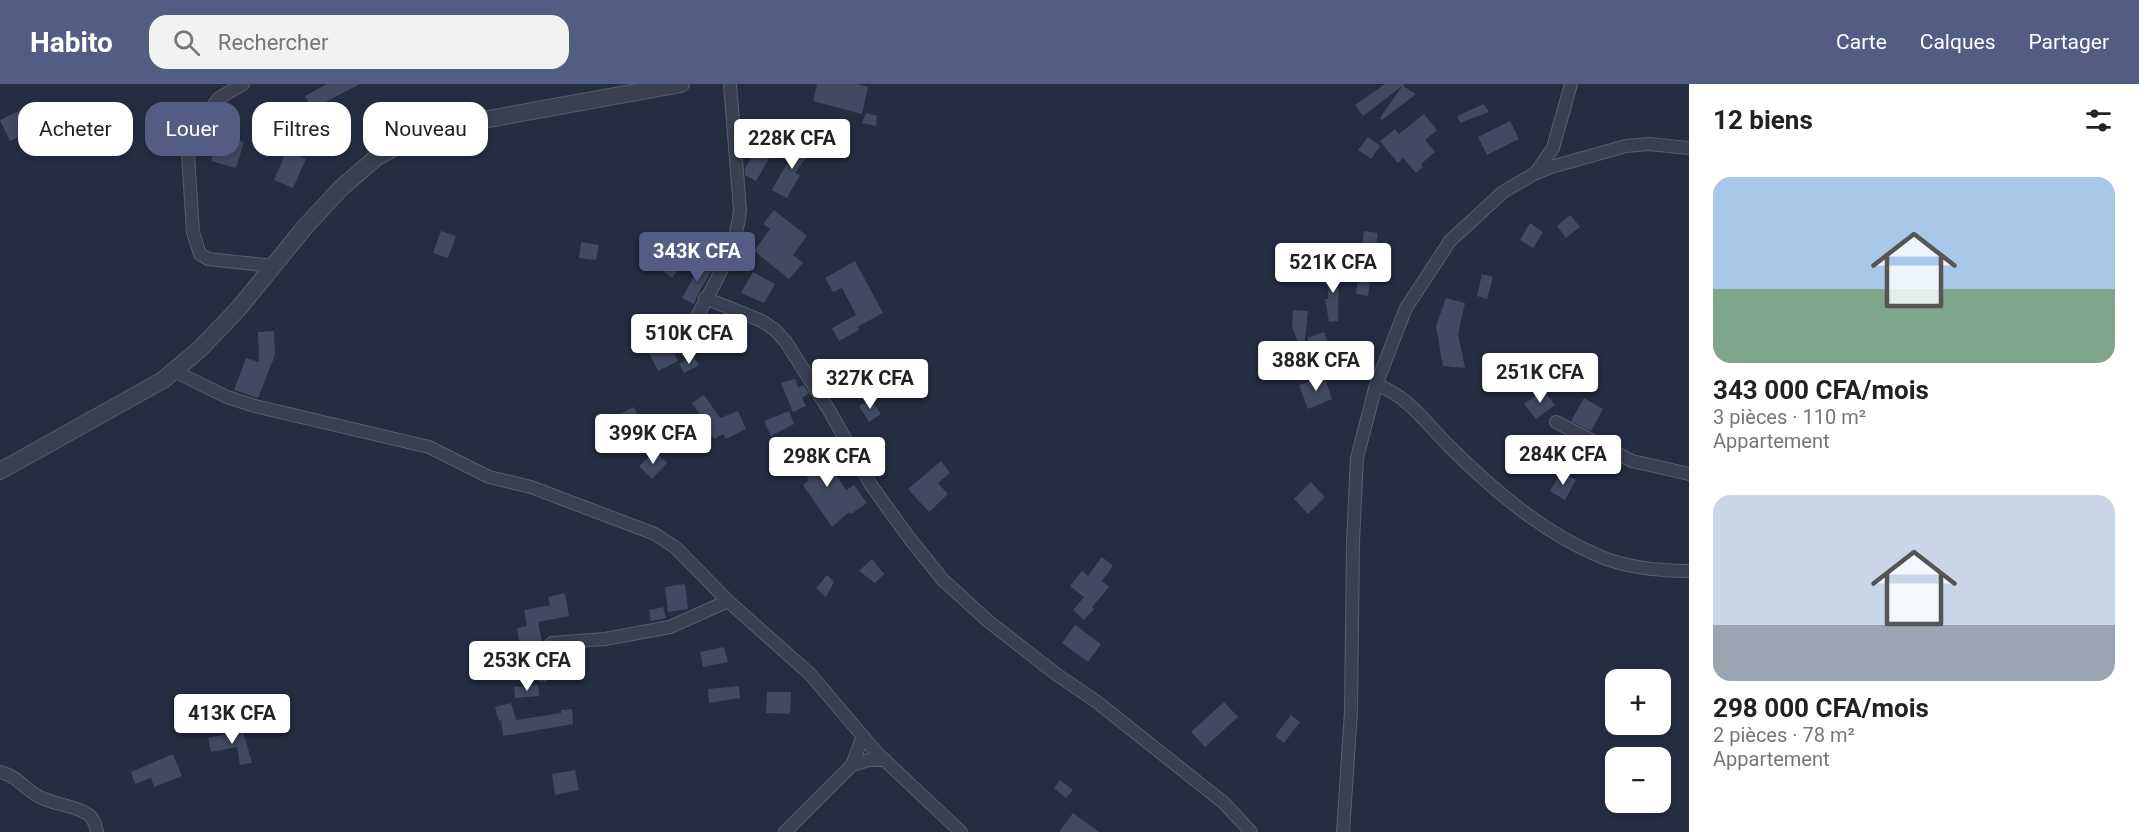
<!DOCTYPE html>
<html lang="fr">
<meta charset="utf-8">
<style>
:root{--surface:#fff;--page:#f2f2f2;--text:#222;--muted:#767676;--accent:#535d83}
body{margin:0;font-family:Roboto,sans-serif;background:var(--page);color:var(--text);height:100vh;display:flex;flex-direction:column;font-size:22px;white-space:nowrap}
*{box-sizing:border-box;margin:0}
p{font-size:20px;color:var(--muted)}
.icon{flex:none;width:33px;height:33px;fill:none;stroke:currentColor;stroke-width:2;stroke-linecap:round;stroke-linejoin:round}
.map{position:relative;flex:1;overflow:hidden}
.side{display:flex;flex-direction:column;background:var(--surface);width:450px}
.side>*{flex:none}
.banner{position:absolute;left:18px;top:18px;width:570px;height:54px;display:flex;gap:12px}
.buttons{position:absolute;left:1605px;top:585px;display:grid;gap:12px}
.buttons a{display:grid;place-items:center;width:66px;height:66px;border-radius:12px;background:var(--surface);box-shadow:0 3px 9px #0003;font-size:30px}
.price{position:absolute;translate:-50% -51px;padding:0 14px;border-radius:6px;background:#fff;color:#222;font-size:20px;line-height:39px;filter:drop-shadow(0 2px 3px #0008)}
.price::after{content:'';position:absolute;left:50%;top:36px;width:18px;height:14px;margin-left:-9px;background:inherit;clip-path:polygon(0 0,100% 0,50% 100%)}
.price.on{background:var(--accent);color:#fff}
ul{padding:0;list-style:none}
li{display:grid;align-content:center;gap:12px;height:318px;padding:0 24px}
li span{display:grid;place-items:center;height:186px;border-radius:18px;color:#555}
li>.icon{margin-inline-start:auto}
span .icon{width:108px;height:108px;fill:#fffc;stroke-width:1}
li b{font-size:26px}
h2{display:flex;justify-content:space-between;align-items:center;height:72px;padding:0 24px;font-size:26px}
.pill{padding:0 21px;border-radius:18px;background:var(--surface);box-shadow:0 3px 9px #0003;font-size:21px;line-height:54px}
.pill.on{background:var(--accent);color:#fff}
header{display:flex;align-items:center;gap:36px;box-sizing:border-box;height:84px;padding:0 30px;background:var(--accent);color:#fff}
header strong{font-size:28px}
nav{display:flex;gap:33px;margin-inline-start:auto;font-size:21px}
.search{width:420px;height:54px;background:var(--page);display:flex;align-items:center;gap:15px;box-sizing:border-box;padding:0 21px;border-radius:18px;color:var(--muted);font-size:22px}
main{display:flex;flex:1;min-height:0}
.map>svg:first-child{display:block}
.building{fill:#424962}
.lines{fill:none;stroke-linecap:round;stroke-linejoin:round}
.minor-casing{stroke:#585d6f;stroke-width:14}
.tertiary-casing{stroke:#585d6f;stroke-width:18}
.minor{stroke:#3a4051;stroke-width:12}
.tertiary{stroke:#3a4051;stroke-width:16}
</style>
<header>
<strong>Habito</strong>
<div class="search"><svg class="icon" aria-label="search" viewBox="0 0 24 24"><circle cx="10" cy="10" r="6"/><path d="M15 15l6 6"/></svg>Rechercher</div>
<nav><a>Carte</a><a>Calques</a><a>Partager</a></nav>
</header>
<main>
<div class="map">
<svg width="1689" height="748" viewBox="0 0 1689 748">
<rect width="100%" height="100%" fill="#262d42"/>
<g class="building">
<polygon points="327,0 360,0 312,25 305,12"/>
<polygon points="817,0 857,0 868,3 862,30 813,17"/>
<polygon points="1385,0 1405,0 1403,2 1416,10 1382,36 1380,34 1402,2 1363,32 1355,21"/>
<polygon points="1484,20 1489,28 1460,39 1457,32"/>
<polygon points="31,21 40,44 10,57 0,36"/>
<polygon points="97,23 116,49 98,63 78,37"/>
<polygon points="866,29 877,32 876,42 862,39"/>
<polygon points="1424,30 1437,46 1425,56 1435,68 1421,80 1423,83 1416,89 1403,74 1398,79 1380,57 1395,45 1399,50"/>
<polygon points="1510,37 1519,55 1487,71 1478,53"/>
<polygon points="218,51 244,58 236,84 211,77"/>
<polygon points="1368,53 1380,62 1371,75 1358,66"/>
<polygon points="800,56 812,65 795,89 800,91 787,114 772,106"/>
<polygon points="758,63 771,71 756,97 745,91 745,84"/>
<polygon points="287,66 306,75 293,104 274,96"/>
<polygon points="774,126 807,152 793,171 803,179 789,195 754,167 770,145 763,140"/>
<polygon points="1570,131 1580,143 1566,154 1557,142"/>
<polygon points="1530,139 1543,148 1533,164 1520,156"/>
<polygon points="441,147 456,152 448,174 433,169"/>
<polygon points="1364,147 1378,149 1368,212 1356,210"/>
<polygon points="581,158 599,161 596,176 579,174"/>
<polygon points="672,167 685,177 672,194 659,184"/>
<polygon points="855,177 883,229 857,243 859,246 839,257 832,244 856,231 842,204 833,208 825,194"/>
<polygon points="702,178 712,186 698,210 694,220 682,214"/>
<polygon points="1329,182 1339,182 1338,237 1329,238 1325,215 1328,215"/>
<polygon points="753,188 775,200 764,219 741,209"/>
<polygon points="1482,190 1493,193 1487,215 1477,212"/>
<polygon points="1446,214 1465,219 1458,250 1465,284 1443,282 1436,242"/>
<polygon points="1293,226 1308,227 1303,273 1292,242"/>
<polygon points="274,247 275,271 258,314 234,306 246,274 259,278 258,248"/>
<polygon points="1324,248 1336,282 1319,288 1307,254"/>
<polygon points="668,257 678,277 658,287 648,267"/>
<polygon points="693,272 699,281 684,289 679,280"/>
<polygon points="1324,292 1332,315 1308,325 1299,301"/>
<polygon points="795,295 798,304 803,301 809,309 802,314 806,322 793,328 781,299"/>
<polygon points="1543,306 1555,321 1536,335 1524,320"/>
<polygon points="704,311 720,334 738,327 746,345 726,355 723,350 714,355 706,343 708,342 692,319"/>
<polygon points="1584,314 1603,325 1591,347 1571,337"/>
<polygon points="871,315 881,330 869,338 859,322"/>
<polygon points="634,323 639,334 625,340 620,330"/>
<polygon points="789,327 794,340 771,352 764,337"/>
<polygon points="803,360 822,386 830,381 846,406 854,401 867,419 851,430 849,428 832,443 803,401 809,396 790,370"/>
<polygon points="655,367 667,379 652,395 639,382"/>
<polygon points="941,377 950,389 938,399 948,410 929,428 908,405"/>
<polygon points="1561,388 1576,396 1565,416 1550,407"/>
<polygon points="1311,398 1325,413 1308,430 1294,415"/>
<polygon points="1102,473 1113,482 1102,497 1109,503 1092,523 1094,525 1084,536 1073,526 1084,513 1070,502 1082,487 1088,492"/>
<polygon points="872,475 884,490 875,499 859,487"/>
<polygon points="827,491 834,498 826,513 816,504"/>
<polygon points="685,500 688,525 668,528 665,503"/>
<polygon points="565,509 569,532 538,538 542,558 520,562 517,544 527,542 524,526 550,521 548,513"/>
<polygon points="663,523 666,534 651,537 649,526"/>
<polygon points="1075,541 1101,560 1088,578 1062,559"/>
<polygon points="724,563 728,578 703,583 700,568"/>
<polygon points="538,601 539,612 515,614 514,603"/>
<polygon points="739,602 740,614 709,619 708,605"/>
<polygon points="767,608 791,608 790,630 766,629"/>
<polygon points="1224,618 1238,633 1205,663 1191,648"/>
<polygon points="511,619 516,636 561,629 561,626 572,625 573,640 503,652 501,636 499,637 495,623"/>
<polygon points="1291,631 1300,638 1284,659 1275,652"/>
<polygon points="243,647 252,679 240,681 237,663 211,668 208,654"/>
<polygon points="173,670 182,692 154,703 151,694 135,700 131,688"/>
<polygon points="575,686 579,706 555,711 552,690"/>
<polygon points="1060,696 1073,706 1066,714 1054,704"/>
<polygon points="1073,729 1099,748 1059,748"/>
</g>
<g class="lines">
<g class="minor-casing">
<g id="minor">
<polyline points="243,0 219,14 205,32 195,49 188,70 193,148 200,170 208,175 274,182"/>
<polyline points="1537,87 1553,64 1571,0"/>
<polyline points="705,214 762,237 775,246 786,258 829,326 871,401 910,455 943,496 988,537 1056,590 1097,618 1224,719 1251,748"/>
<path d="M684 257C703 219 737 168 740 126L730 0"/>
<polyline points="174,287 227,313 255,322 429,363 489,393 531,403 655,450 676,464 728,517 810,590 877,669 961,748"/>
<path d="M1376 301C1405 309 1428 341 1449 362 1492 405 1542 448 1599 472 1627 484 1660 487 1689 487"/>
<polyline points="1556,338 1632,377 1689,390"/>
<path d="M543 591C544 580 542 567 552 559L605 555 670 543 728 517"/>
<polyline points="852,681 869,676 885,676"/>
<path d="M0 688C19 692 27 709 44 715 58 721 77 722 89 731 95 736 95 741 97 748"/>
<polyline points="785,748 852,681 863,652"/>
<polyline points="1343,748 1351,628 1353,458 1357,374 1376,301 1406,224 1450,157 1503,108 1534,90 1551,83 1626,62 1649,60 1689,64"/>
</g>
</g>
<g class="tertiary-casing">
<polyline id="tertiary" points="0,387 163,296 200,265 239,224 305,143 341,104 377,73 412,54 450,42 681,0"/>
</g>
<use href="#minor" class="minor"/>
<use href="#tertiary" class="tertiary"/>
</g>
</svg>
<div class="buttons">
<a>+</a>
<a>−</a>
</div>
<b class="price" style="left:792px;top:86px">228K CFA</b>
<b class="price on" style="left:697px;top:199px">343K CFA</b>
<b class="price" style="left:1333px;top:210px">521K CFA</b>
<b class="price" style="left:689px;top:281px">510K CFA</b>
<b class="price" style="left:1316px;top:308px">388K CFA</b>
<b class="price" style="left:1540px;top:320px">251K CFA</b>
<b class="price" style="left:870px;top:326px">327K CFA</b>
<b class="price" style="left:653px;top:381px">399K CFA</b>
<b class="price" style="left:1563px;top:402px">284K CFA</b>
<b class="price" style="left:827px;top:404px">298K CFA</b>
<b class="price" style="left:527px;top:608px">253K CFA</b>
<b class="price" style="left:232px;top:661px">413K CFA</b>
<div class="banner">
<a class="pill">Acheter</a>
<a class="pill on">Louer</a>
<a class="pill">Filtres</a>
<a class="pill">Nouveau</a>
</div>
</div>
<section class="side">
<h2>12 biens<svg class="icon" aria-label="filters" viewBox="0 0 24 24"><path d="M4 7h16M4 17h16"/><circle cx="9" cy="7" r="2"/><circle cx="15" cy="17" r="2"/></svg></h2>
<ul>
<li><span style="background:linear-gradient(#a9c7e8 60%,#7fa58c 0)"><svg class="icon" aria-label="home" viewBox="0 0 24 24"><path d="M3 11l9-7 9 7M6 9v11h12V9"/></svg></span><div><b>343 000 CFA/mois</b><p>3 pièces · 110 m²</p><p>Appartement</p></div></li>
<li><span style="background:linear-gradient(#c9d6e8 70%,#9aa5b1 0)"><svg class="icon" aria-label="home" viewBox="0 0 24 24"><path d="M3 11l9-7 9 7M6 9v11h12V9"/></svg></span><div><b>298 000 CFA/mois</b><p>2 pièces · 78 m²</p><p>Appartement</p></div></li>
</ul>
</section>
</main>
